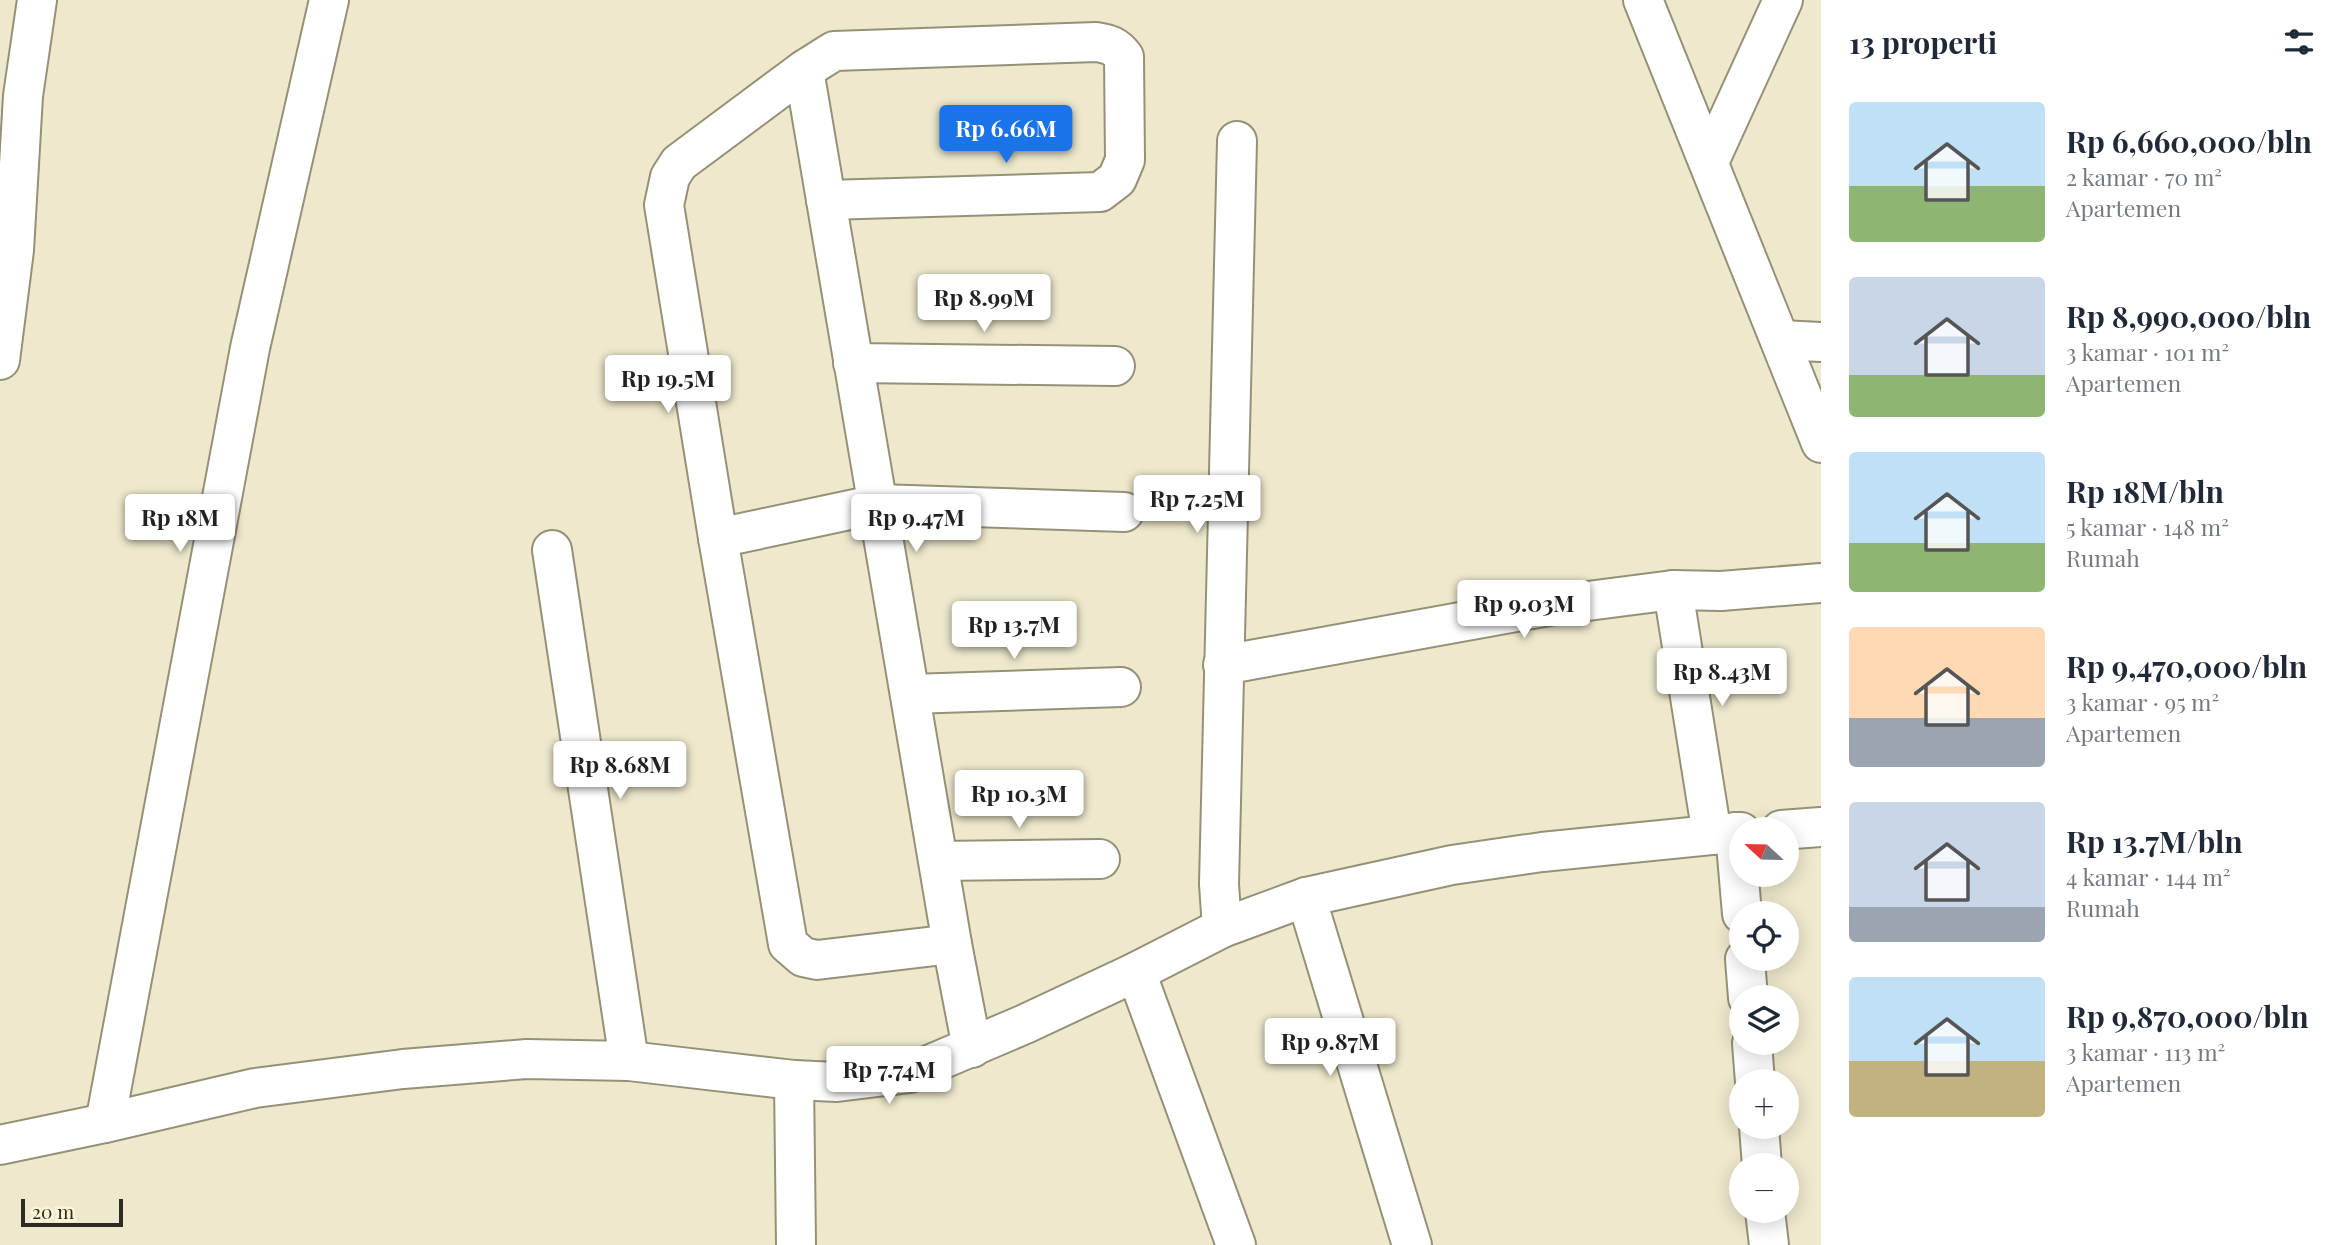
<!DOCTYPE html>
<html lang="id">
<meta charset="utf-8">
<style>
:root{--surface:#fff;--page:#f6f6f7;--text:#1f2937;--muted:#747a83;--accent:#1a73e8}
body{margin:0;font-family:"Playfair Display",serif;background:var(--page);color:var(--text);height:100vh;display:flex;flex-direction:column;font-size:26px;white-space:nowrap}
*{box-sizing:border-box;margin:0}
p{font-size:23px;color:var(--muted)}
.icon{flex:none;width:38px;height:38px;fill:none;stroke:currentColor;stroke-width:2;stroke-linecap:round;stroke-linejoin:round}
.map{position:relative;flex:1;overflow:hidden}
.panel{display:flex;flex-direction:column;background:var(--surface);width:525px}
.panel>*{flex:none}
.needle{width:46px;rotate:292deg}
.fabs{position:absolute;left:1729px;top:817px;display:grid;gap:14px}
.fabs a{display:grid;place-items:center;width:70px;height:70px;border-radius:50%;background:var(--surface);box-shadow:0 4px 18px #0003;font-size:35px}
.scale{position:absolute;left:21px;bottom:18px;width:102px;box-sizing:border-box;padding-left:7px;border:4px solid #2d2b20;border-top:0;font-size:19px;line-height:24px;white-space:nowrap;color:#2d2b20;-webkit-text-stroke:5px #fbf6da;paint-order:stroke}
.price{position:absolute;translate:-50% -60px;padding:0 16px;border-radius:7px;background:#fff;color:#222;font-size:23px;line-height:46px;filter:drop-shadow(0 2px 4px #0008)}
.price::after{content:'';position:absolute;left:50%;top:42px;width:21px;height:16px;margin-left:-10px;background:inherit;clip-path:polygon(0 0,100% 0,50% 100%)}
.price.active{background:var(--accent);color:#fff}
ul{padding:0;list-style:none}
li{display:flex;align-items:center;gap:21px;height:175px;padding:0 28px}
li span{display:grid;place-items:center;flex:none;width:196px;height:140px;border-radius:7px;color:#555}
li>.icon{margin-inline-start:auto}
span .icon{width:84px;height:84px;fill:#fffc;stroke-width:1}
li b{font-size:30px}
h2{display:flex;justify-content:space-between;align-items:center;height:84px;padding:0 28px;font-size:30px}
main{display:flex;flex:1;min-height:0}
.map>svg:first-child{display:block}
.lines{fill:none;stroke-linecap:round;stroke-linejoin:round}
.minor-casing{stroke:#959177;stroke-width:42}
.minor{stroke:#fff;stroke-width:38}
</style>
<main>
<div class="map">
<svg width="1821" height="1245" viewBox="0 0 1821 1245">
<rect width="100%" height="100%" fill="#eee9cd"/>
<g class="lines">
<g class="minor-casing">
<g id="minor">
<polyline points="1643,0 1821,443"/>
<polyline points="804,70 952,944 972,1048"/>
<polyline points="1709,162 1783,0"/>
<path d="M826 200 1100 192 1117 179 1125 160 1124 57C1116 46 1109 44 1096 42L834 51 804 70 679 163 670 177 664 205 718 538 788 944 803 957 817 960 952 944"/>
<polyline points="1781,340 1821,342"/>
<polyline points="0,360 14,250 23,96 37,0"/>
<polyline points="853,363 1115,366"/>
<polyline points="718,538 878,504 1124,512"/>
<polyline points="552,550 629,1061"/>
<polyline points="1673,590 1712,835"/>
<polyline points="1223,665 1549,606 1673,590 1721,591 1821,583"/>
<polyline points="910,694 1121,687"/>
<polyline points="1781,830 1821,827"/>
<polyline points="1735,832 1742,914"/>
<polyline points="939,861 1100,859"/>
<polyline points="1306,897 1412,1245"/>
<polyline points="1222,928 1219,884 1237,141"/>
<polyline points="1745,959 1748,998"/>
<polyline points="1136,972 1236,1245"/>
<polyline points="1752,1043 1755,1082"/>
<polyline points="794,1080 796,1245"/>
<polyline points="105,1123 250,348 329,0"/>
<polyline points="1759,1127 1762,1166"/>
<polyline points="0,1145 105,1123 255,1088 403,1069 527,1059 629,1061 794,1080 837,1082 910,1073 1025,1024 1136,972 1222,928 1306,897 1452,865 1542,852 1741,832"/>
<polyline points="1765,1211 1769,1245"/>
</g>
</g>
<use href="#minor" class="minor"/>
</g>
</svg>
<div class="fabs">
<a><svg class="needle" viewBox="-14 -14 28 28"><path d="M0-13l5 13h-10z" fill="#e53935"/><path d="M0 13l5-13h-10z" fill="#747a83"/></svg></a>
<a><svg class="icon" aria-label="locate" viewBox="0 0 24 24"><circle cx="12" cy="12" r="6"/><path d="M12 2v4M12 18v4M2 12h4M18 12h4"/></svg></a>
<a><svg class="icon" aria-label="layers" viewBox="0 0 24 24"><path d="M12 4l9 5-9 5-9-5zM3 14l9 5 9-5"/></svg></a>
<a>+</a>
<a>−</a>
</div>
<div class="scale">20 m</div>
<b class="price active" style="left:1006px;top:165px">Rp 6.66M</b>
<b class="price" style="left:984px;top:334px">Rp 8.99M</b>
<b class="price" style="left:668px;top:415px">Rp 19.5M</b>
<b class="price" style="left:1197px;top:535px">Rp 7.25M</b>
<b class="price" style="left:180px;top:554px">Rp 18M</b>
<b class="price" style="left:916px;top:554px">Rp 9.47M</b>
<b class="price" style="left:1524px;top:640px">Rp 9.03M</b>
<b class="price" style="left:1014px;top:661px">Rp 13.7M</b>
<b class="price" style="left:1722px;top:708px">Rp 8.43M</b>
<b class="price" style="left:620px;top:801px">Rp 8.68M</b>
<b class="price" style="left:1019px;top:830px">Rp 10.3M</b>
<b class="price" style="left:1330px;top:1078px">Rp 9.87M</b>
<b class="price" style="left:889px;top:1106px">Rp 7.74M</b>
</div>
<section class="panel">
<h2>13 properti<svg class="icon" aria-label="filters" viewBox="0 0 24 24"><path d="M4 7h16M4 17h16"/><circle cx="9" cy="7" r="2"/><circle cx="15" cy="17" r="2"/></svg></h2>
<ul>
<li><span style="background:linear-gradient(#bfe0f5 60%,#8fb573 0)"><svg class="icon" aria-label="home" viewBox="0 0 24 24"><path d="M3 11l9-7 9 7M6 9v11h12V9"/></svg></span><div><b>Rp 6,660,000/bln</b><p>2 kamar · 70 m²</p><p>Apartemen</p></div></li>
<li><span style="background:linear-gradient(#c9d6e8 70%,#8fb573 0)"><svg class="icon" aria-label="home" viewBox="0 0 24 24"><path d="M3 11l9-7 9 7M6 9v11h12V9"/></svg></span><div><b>Rp 8,990,000/bln</b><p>3 kamar · 101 m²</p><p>Apartemen</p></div></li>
<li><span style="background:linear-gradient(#bfe0f5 65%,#8fb573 0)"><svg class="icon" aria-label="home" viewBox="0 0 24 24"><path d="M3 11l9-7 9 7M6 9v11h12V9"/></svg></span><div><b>Rp 18M/bln</b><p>5 kamar · 148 m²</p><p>Rumah</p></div></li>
<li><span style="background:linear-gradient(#ffd9b3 65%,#9aa5b1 0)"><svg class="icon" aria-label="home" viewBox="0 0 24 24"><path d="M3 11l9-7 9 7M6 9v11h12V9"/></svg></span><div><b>Rp 9,470,000/bln</b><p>3 kamar · 95 m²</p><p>Apartemen</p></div></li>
<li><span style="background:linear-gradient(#c9d6e8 75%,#9aa5b1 0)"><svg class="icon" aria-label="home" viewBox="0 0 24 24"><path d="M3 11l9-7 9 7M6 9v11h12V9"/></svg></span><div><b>Rp 13.7M/bln</b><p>4 kamar · 144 m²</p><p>Rumah</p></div></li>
<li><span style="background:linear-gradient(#bfe0f5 60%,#c2b280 0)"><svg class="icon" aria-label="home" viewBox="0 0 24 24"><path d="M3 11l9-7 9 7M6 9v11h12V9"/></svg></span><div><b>Rp 9,870,000/bln</b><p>3 kamar · 113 m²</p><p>Apartemen</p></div></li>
</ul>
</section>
</main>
